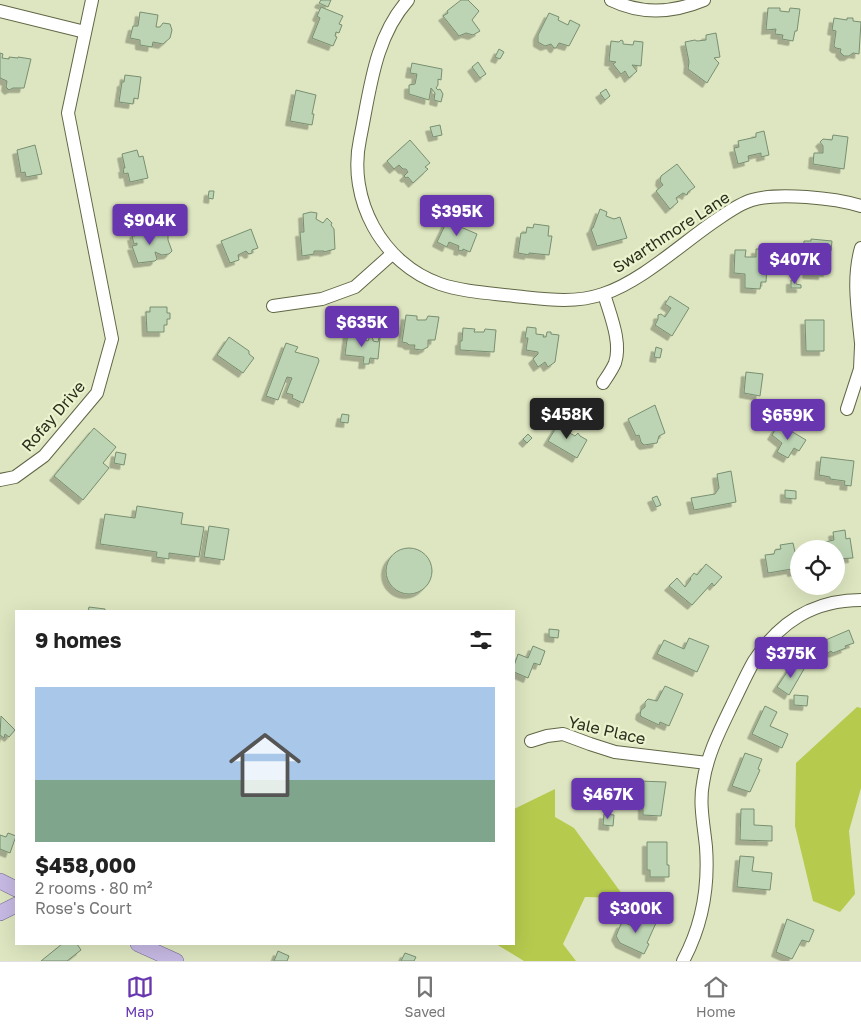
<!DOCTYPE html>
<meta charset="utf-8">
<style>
:root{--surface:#fff;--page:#f2f2f2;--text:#222;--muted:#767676;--line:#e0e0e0;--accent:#6837af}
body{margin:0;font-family:"Golos Text",sans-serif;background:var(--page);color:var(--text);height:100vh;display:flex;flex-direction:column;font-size:19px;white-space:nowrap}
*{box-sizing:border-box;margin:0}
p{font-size:16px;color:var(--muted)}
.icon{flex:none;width:28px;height:28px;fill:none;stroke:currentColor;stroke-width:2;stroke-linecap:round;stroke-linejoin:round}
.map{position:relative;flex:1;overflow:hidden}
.sheet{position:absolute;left:15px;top:610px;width:500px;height:335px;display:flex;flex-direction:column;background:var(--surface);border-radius:0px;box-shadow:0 5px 20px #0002}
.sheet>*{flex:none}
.fabs{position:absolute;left:790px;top:540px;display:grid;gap:10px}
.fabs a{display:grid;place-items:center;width:55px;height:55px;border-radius:50%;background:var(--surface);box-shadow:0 5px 20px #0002;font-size:25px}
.price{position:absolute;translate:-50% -42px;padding:0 11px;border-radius:5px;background:var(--accent);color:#fff;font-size:16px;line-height:32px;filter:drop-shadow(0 1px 2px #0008)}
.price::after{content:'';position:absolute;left:50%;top:30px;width:15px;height:11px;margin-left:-8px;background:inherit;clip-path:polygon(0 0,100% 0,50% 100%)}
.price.current{background:#222;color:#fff}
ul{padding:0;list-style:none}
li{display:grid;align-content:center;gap:10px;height:265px;padding:0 20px}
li+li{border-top:1px solid var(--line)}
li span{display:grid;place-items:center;height:155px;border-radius:0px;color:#555}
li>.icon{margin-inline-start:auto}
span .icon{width:90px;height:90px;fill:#fffc;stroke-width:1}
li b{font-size:21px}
h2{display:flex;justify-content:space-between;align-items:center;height:60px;padding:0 20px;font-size:21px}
.tab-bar{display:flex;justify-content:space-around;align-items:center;height:70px;border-top:1px solid var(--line);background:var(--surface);font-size:14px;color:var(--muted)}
.tab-bar a{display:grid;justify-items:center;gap:2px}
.tab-bar .current{color:var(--accent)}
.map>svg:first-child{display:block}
.green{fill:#b6ca4e}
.building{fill:#bcd4b3;stroke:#798f71;filter:url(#shadow)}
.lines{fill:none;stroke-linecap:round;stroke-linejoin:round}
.minor-casing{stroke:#606745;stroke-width:14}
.major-casing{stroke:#766992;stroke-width:16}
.minor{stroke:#fff;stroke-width:12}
.major{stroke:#c6b9e3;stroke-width:15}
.labels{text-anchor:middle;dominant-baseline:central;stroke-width:4.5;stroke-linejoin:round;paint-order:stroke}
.street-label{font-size:16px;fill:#292d1e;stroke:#eaf3cd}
</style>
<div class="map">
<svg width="861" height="961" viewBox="0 0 861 961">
<defs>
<filter id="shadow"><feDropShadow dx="-4.5" dy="4.5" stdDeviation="0" flood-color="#0004"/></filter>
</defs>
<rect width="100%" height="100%" fill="#dde6c0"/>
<g class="green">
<polygon points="857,707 861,708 861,788 849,831 855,894 840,912 813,901 795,826 796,763"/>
<polygon points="555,789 555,817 574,828 625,898 585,897 563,944 576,961 524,961 496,944 514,944 514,809"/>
</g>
<g class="building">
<polygon points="321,0 331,0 328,7 319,3"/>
<polygon points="461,0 468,0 479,11 472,20 480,31 473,35 466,33 459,36 443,16 448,13 447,11"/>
<polygon points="321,7 343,16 339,24 342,25 339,33 336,32 335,36 337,37 333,46 312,38 320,18 317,16"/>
<polygon points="768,8 780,8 780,11 789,12 790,8 800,9 797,31 795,31 793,41 782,39 783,35 775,34 776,29 766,30"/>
<polygon points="140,12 158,15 156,27 160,27 163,23 170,24 172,30 170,38 163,44 153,42 152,47 140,45 140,40 130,38 133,26 138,26"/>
<polygon points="549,13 559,17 558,20 568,25 570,20 580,25 569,46 559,43 556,48 554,48 551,44 545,46 538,42 538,35"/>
<polygon points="834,18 847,20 847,18 853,18 853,21 861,22 859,54 853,53 849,56 844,56 840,52 841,49 836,48 834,46 836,31 832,30"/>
<polygon points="716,33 720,57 714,58 719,63 707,83 688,69 689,62 685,42 695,40 697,41 706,40 706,35"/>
<polygon points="621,40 623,41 623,44 633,45 634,41 643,42 641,66 632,65 637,71 629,78 625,71 621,74 613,64 616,62 609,61 611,41 619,42"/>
<polygon points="499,49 504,52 500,59 495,57"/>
<polygon points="0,53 3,54 2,58 9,59 9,57 18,58 18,57 31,59 24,88 13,88 9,90 6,87 7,81 0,78"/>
<polygon points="478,62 486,74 480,78 472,67"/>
<polygon points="412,63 442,69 441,80 438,79 438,85 436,88 438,90 440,89 443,94 441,102 434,100 435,93 431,88 429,100 409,94 409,85 415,84 417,74 410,73"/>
<polygon points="125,75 141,77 138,99 134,98 133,104 119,102 122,82 124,82"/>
<polygon points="606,89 610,96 605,100 600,93"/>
<polygon points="296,90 316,95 312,114 314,114 312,125 290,121"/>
<polygon points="440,125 442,135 433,137 430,127"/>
<polygon points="764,131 769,155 761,157 761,153 748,156 749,161 738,164 734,148 739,147 738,141 756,137 756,133"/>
<polygon points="833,135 848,137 844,169 813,164 814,153 823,153 823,146 820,142 823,139 832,140"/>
<polygon points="410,140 430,163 425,167 428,169 413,183 408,177 406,178 404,176 408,172 406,169 403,169 399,165 394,169 387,161"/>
<polygon points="35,145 42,174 26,177 25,172 21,173 17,150"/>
<polygon points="137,150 139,157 143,156 148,178 130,182 128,173 124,174 123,168 125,168 122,154"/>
<polygon points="677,164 695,187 688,192 687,195 683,193 676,198 678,202 670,209 656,191 663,185 660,181 661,176"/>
<polygon points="209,191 214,191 213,199 208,198"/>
<polygon points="600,209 607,212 606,216 614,219 620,217 627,238 597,246 591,229 593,228"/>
<polygon points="311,212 317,213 316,219 323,223 327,218 332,223 331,225 334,229 335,249 324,252 324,251 314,251 314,254 302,256 300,232 304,232 303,214"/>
<polygon points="447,221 477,234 470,252 463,249 462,251 458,250 459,246 449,242 447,247 437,242"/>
<polygon points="534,224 549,226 548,236 552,236 549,255 529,253 529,255 518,253 521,233 526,233 527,227 533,228"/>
<polygon points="251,229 258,248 252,250 252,253 249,254 246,251 238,255 239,260 230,263 221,241"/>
<polygon points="145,231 145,232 150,231 152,238 155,234 168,232 168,240 172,251 169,254 162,255 155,252 157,259 155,261 138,263 132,246 137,245 137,243 134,244 132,236 135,236 134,233"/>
<polygon points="811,239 832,241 831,251 829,251 828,272 823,272 823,275 807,274 809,254 803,254 804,241 811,241"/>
<polygon points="756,249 761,249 761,252 768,252 766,282 761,282 760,289 745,288 745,274 734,273 735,250 746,250 745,257 756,257"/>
<polygon points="791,280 796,280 796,284 801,285 801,288 791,288"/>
<polygon points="670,296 689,308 672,336 655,325 658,319 658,315 661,314 665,317 671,308 665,304"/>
<polygon points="150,307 167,307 167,313 170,313 170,319 167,319 167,325 164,325 164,332 147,332 146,312 150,312"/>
<polygon points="406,315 417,316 417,320 426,320 428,316 439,317 435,340 428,340 428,347 422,350 414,349 415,345 409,345 407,343 402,342"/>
<polygon points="805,320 824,320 824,351 806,351"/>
<polygon points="527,327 536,328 536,334 544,335 543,337 546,337 547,332 551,332 551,334 559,335 555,362 548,367 545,362 538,367 533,359 538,354 538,352 526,350 528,338 525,338"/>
<polygon points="463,328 475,329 474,332 484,332 485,329 496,330 494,352 460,350 460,341 462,341"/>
<polygon points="348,332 358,333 358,338 365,339 365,340 368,341 370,336 373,339 373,341 378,342 379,338 380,338 378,359 370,358 369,364 363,364 364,357 345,355"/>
<polygon points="229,337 249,351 249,354 254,358 243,373 217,355"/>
<polygon points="286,343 298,347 295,352 318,358 319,361 303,403 292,398 293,395 286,393 292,378 287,377 278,400 266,396"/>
<polygon points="656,347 662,349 660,358 654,357"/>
<polygon points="746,372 763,374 760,396 744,393"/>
<polygon points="655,405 665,433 659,436 657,443 644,445 641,442 639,435 636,436 628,419"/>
<polygon points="342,414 349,415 348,423 340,422"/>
<polygon points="560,421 569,426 566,431 575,436 578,433 580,436 587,440 577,458 548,441"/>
<polygon points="779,424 806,440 799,451 794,448 788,458 777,452 782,443 772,435"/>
<polygon points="94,428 116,447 103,463 109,468 83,500 54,476"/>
<polygon points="528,434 532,438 527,443 523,439"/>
<polygon points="116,452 126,454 124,465 114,463"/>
<polygon points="821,457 854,461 851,486 844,485 845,481 830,479 830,477 819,475"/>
<polygon points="731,471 736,502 694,510 691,498 715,494 719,488 717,474"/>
<polygon points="785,490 796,491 796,499 785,498"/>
<polygon points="657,496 661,505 656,507 652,498"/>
<polygon points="137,506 183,513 181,524 204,527 199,557 169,553 169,559 156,557 157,552 100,544 105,514 135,518"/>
<polygon points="209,526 229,529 224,560 204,557"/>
<polygon points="845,530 846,539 850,538 853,558 836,559 836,549 817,549 816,544 834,540 833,532"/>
<polygon points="793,543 795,552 798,551 799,571 792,572 792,569 768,573 765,555 774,554 775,550 781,549 780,545"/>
<circle cx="409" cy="571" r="23"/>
<polygon points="706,564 722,577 714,586 712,583 692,605 669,586 677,578 685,587 691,579 690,578 694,573 697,575"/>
<polygon points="89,607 105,609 105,611 88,611"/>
<polygon points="549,629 559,630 558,638 549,637"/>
<polygon points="849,630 854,643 845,646 846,648 833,653 831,651 826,654 821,642"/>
<polygon points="689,638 709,646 697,672 657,654 664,640 684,649"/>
<polygon points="533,646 545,651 540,665 534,663 528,678 514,672 514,666 518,654 528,658"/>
<polygon points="793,663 804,669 789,695 777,687"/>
<polygon points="665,686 683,694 669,726 660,722 659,725 642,717 640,715 641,710 645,707 645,702 648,699 657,701"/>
<polygon points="794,695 808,696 807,706 794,705"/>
<polygon points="765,706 777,712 770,726 788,734 782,748 752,734"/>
<polygon points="1,716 15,730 9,737 5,734 4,738 0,735"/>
<polygon points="745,753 762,759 758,769 760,770 750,792 732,786"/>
<polygon points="639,781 666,782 661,816 643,815 643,798 638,797"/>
<polygon points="741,809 754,809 754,825 772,826 772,841 740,840"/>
<polygon points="604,814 614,815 613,826 603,825"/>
<polygon points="8,833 16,836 10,853 0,849 0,835 6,837"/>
<polygon points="647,842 667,842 667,865 669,865 669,877 650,877 650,870 647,870"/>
<polygon points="740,856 754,857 752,871 772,873 770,890 737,887"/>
<polygon points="638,915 656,923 647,943 649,944 644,954 620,943 616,936 621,924 625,923 632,926"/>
<polygon points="787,919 814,930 809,942 802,940 792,959 776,952"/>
<polygon points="62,944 77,944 81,950 67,961 41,961"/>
<polygon points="278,951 289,956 287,961 274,961"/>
<polygon points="405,953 416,957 414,961 401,961"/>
</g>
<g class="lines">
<g class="minor-casing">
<g id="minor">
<path d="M408 0C374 38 370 91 360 139 347 199 382 264 440 284 464 292 489 293 514 296 544 299 574 304 603 294 640 282 679 246 712 223 724 215 738 204 752 200 778 192 835 198 861 206"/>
<path d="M611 0C642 15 673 13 704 0"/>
<polyline points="0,11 85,32"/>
<path d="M861 248C852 279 858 311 861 343"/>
<polyline points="273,306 322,299 355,287 392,254"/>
<path d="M603 383C607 377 612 370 615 363 622 342 610 315 604 294"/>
<polyline points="847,409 860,369 861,346"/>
<polyline points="0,480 15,477 44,456 97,393 112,339 68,113 92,0"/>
<polyline points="531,741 547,736 563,734 590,744 615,752 707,763"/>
<path d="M683 961C702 926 709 888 706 847 704 826 699 804 703 783 707 755 720 730 732 705 739 691 746 675 754 661 780 621 814 600 861 600"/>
</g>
</g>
<g class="major-casing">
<g id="major">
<polyline points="0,881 16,889"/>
<polyline points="0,913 16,905"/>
<polyline points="138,944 176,961"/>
</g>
</g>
<use href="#minor" class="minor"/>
<use href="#major" class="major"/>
</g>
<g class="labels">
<g class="street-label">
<text transform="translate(671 232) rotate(-33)">Swarthmore Lane</text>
<text transform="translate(53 416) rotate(-49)">Rofay Drive</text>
<text transform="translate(607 730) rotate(13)">Yale Place</text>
</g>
</g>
</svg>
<div class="fabs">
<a><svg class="icon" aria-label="locate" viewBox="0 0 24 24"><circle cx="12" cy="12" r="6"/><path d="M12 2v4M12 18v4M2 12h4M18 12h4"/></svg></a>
</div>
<b class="price" style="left:457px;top:237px">$395K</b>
<b class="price" style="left:150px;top:246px">$904K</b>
<b class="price" style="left:795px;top:285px">$407K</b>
<b class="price" style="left:362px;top:348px">$635K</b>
<b class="price current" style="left:567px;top:440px">$458K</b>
<b class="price" style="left:788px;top:441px">$659K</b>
<b class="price" style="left:791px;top:679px">$375K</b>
<b class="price" style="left:608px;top:820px">$467K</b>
<b class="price" style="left:636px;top:934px">$300K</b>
<section class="sheet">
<h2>9 homes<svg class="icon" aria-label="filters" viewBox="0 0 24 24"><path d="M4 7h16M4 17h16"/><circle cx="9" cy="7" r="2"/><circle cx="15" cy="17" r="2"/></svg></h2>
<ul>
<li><span style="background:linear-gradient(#a9c7e8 60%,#7fa58c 0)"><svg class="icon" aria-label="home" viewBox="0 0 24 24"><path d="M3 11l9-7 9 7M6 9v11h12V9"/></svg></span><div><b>$458,000</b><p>2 rooms · 80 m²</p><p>Rose's Court</p></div></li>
</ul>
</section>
</div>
<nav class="tab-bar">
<a class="current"><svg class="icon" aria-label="map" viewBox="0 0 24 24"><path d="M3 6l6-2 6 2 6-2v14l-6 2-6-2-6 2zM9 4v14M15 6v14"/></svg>Map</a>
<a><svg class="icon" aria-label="saved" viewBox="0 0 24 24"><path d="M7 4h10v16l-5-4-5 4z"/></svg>Saved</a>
<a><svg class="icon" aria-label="home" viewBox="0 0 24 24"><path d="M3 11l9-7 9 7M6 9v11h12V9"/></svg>Home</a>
</nav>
